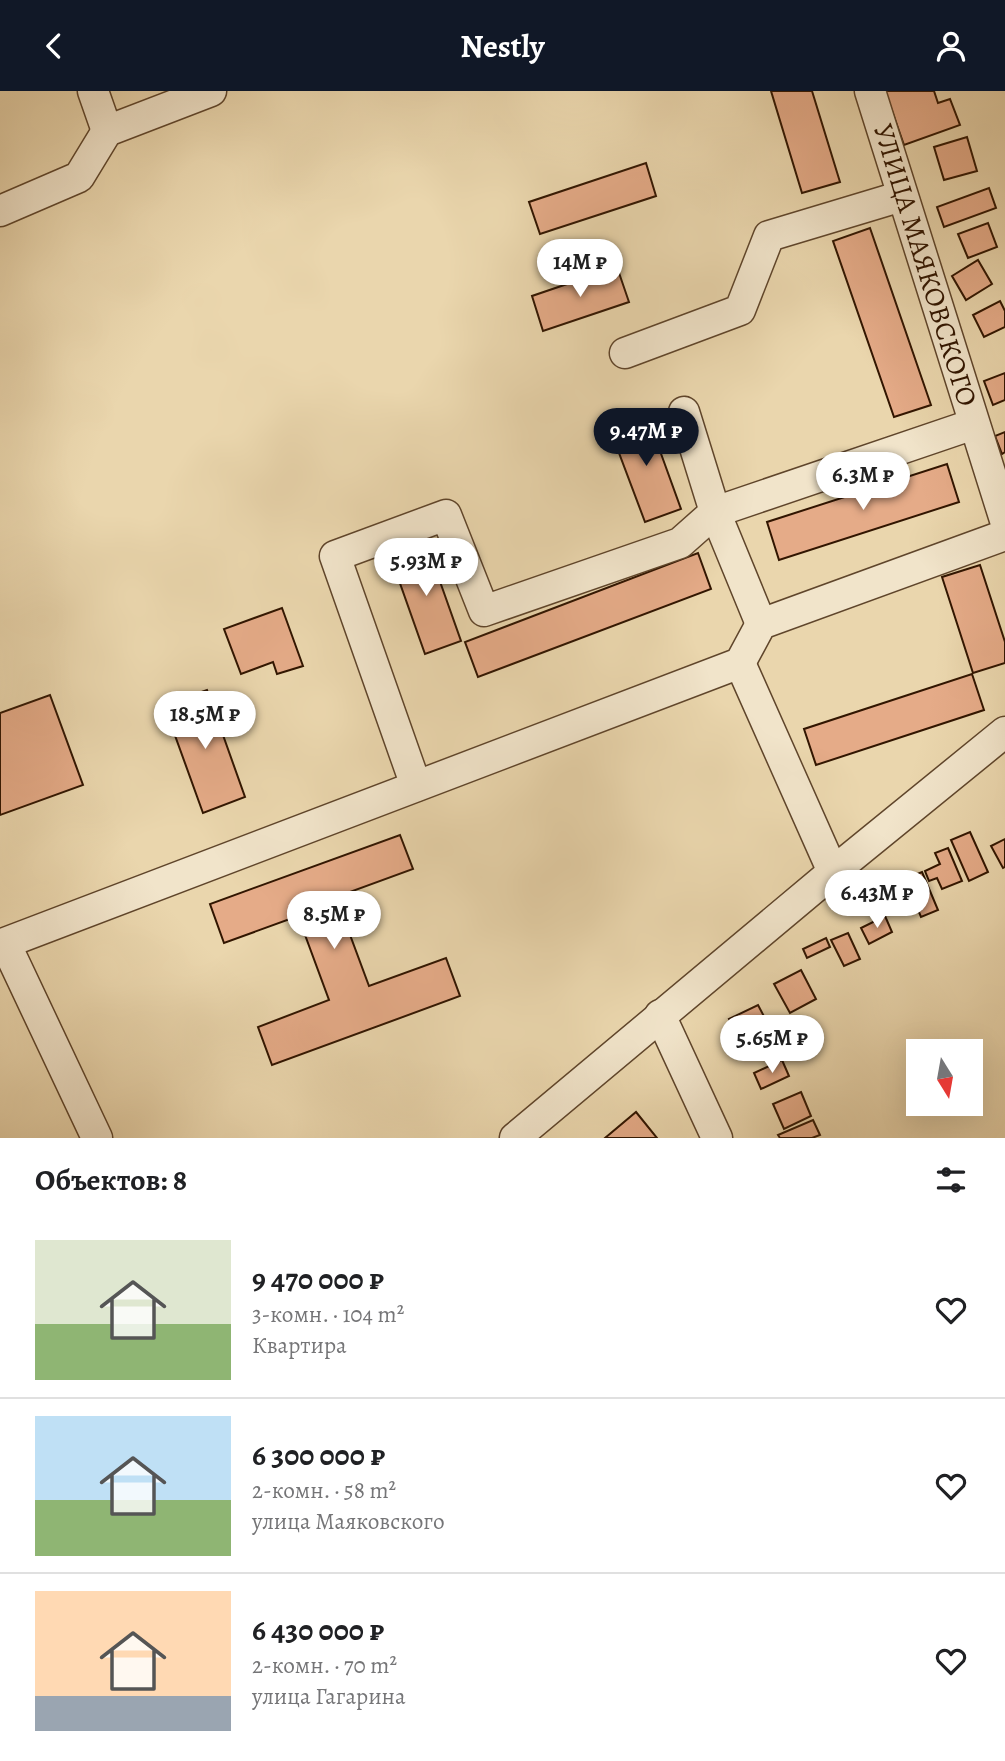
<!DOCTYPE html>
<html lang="ru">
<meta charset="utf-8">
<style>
:root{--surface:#fff;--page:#f2f2f2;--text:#202124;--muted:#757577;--line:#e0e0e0;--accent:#111827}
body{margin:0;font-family:Alegreya,serif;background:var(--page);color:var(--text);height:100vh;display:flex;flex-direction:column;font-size:26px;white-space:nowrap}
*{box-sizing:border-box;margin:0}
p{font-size:23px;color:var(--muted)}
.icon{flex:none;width:38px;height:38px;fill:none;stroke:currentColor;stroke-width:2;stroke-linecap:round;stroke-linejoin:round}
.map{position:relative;height:1047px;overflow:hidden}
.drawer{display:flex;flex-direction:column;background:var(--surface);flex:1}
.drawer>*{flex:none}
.needle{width:46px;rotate:169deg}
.buttons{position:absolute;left:906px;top:948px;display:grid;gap:14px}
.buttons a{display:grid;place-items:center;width:77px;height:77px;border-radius:0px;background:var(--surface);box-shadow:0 7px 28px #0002;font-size:35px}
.price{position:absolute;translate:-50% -60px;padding:0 16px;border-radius:24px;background:#fff;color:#222;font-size:23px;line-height:46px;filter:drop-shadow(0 2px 4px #0008)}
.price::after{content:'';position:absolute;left:50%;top:42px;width:21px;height:16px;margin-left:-10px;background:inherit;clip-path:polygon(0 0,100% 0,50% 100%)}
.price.selected{background:var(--accent);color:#fff}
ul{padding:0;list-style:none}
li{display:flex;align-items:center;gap:21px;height:175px;padding:0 35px}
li+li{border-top:2px solid var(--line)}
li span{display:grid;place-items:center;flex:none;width:196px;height:140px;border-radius:0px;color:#555}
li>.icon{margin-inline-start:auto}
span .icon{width:84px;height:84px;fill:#fffc;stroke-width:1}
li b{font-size:30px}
h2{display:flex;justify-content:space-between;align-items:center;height:84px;padding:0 35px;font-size:30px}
header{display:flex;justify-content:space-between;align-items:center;height:91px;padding:0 35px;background:var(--accent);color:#fff;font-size:32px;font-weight:700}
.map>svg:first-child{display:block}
.building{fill:#e5ab88;stroke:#311500;stroke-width:2}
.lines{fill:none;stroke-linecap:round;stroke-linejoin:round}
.minor-casing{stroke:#5f452b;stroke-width:33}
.minor{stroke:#f1e4ca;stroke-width:30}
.labels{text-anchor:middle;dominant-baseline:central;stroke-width:5;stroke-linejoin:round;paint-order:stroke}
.street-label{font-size:28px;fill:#311500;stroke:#f1e4ca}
</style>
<header><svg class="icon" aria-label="back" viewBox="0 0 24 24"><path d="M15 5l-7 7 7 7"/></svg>Nestly<svg class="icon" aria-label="person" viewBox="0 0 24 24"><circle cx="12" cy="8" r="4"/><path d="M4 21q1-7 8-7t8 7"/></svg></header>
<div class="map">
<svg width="1005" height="1047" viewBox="0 0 1005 1047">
<rect width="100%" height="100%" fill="#ead6ad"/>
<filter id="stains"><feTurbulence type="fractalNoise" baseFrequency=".00286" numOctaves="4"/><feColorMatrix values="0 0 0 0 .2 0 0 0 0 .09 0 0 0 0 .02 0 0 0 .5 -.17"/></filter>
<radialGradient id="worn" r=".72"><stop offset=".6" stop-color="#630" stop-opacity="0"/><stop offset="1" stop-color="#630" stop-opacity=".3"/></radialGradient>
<g class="building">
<polygon points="771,0 812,0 840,91 802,102"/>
<polygon points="885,0 934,0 938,12 950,8 960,34 904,54"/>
<polygon points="967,46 977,80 944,89 934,56"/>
<polygon points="646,72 656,105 540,143 529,111"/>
<polygon points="989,97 996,117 944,136 937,116"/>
<polygon points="988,132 997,156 968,167 958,143"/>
<polygon points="870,137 931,314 894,326 833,150"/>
<polygon points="978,169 992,193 966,209 952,185"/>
<polygon points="617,176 629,211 543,240 532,205"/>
<polygon points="1000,210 1005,220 1005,236 984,246 973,224"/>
<polygon points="1005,282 1005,309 993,314 984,290"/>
<polygon points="647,324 681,418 645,431 610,338"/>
<polygon points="1005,341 1005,361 1002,363 995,345"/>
<polygon points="947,373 959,411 779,469 767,431"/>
<polygon points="426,451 461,550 425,563 390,464"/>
<polygon points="698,462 711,498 478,586 465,551"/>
<polygon points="980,474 1005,551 1005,572 973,582 942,486"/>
<polygon points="282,517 303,575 277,583 273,571 241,583 224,538"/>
<polygon points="972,583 984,619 816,674 804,638"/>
<polygon points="207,599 245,706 203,722 164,614"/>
<polygon points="50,604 83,694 0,724 0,622"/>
<polygon points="970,741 988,781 969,790 951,749"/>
<polygon points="400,744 413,778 336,806 369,895 446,867 460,905 272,974 258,936 329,909 298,825 224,852 210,813"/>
<polygon points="1005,748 1005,776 1003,777 991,755"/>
<polygon points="948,757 962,790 942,798 937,787 929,790 925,780 940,773 935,762"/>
<polygon points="922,781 938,819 921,826 905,788"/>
<polygon points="896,792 906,809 882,823 872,805"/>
<polygon points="885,825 892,841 869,853 861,837"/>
<polygon points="848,842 860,868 844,875 831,849"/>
<polygon points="826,847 830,856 807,867 803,858"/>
<polygon points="801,879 816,908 790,922 774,893"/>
<polygon points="758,914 776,948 747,963 729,928"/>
<polygon points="782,969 789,985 761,998 754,982"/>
<polygon points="801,1001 811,1025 784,1038 773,1013"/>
<polygon points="636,1021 657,1047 605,1047"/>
<polygon points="813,1029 820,1044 812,1047 780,1047 778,1044"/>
</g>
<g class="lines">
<g class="minor-casing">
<g id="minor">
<polyline points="93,0 107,40"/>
<polyline points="870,0 1005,429"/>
<polyline points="0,120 79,86 107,40 211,0"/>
<polyline points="625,262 740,219 769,145 902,105"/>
<polyline points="684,321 715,421 761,533"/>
<polyline points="740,572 833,781"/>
<polyline points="416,695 335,465 446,424 484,520 680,452 715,421 974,333"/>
<polyline points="660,924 717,1047"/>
<polyline points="97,1047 5,852 740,572 761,533 1005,444"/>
<polyline points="515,1047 833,781 1005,641"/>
</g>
</g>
<use href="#minor" class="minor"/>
</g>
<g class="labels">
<g class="street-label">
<text transform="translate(925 174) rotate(73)">УЛИЦА МАЯКОВСКОГО</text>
</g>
</g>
<rect width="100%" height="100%" filter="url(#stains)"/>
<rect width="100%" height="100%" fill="url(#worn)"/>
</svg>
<div class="buttons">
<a><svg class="needle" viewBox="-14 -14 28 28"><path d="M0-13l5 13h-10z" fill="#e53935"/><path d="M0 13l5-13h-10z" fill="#757577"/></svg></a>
</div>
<b class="price" style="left:580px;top:208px">14M ₽</b>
<b class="price selected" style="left:646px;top:377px">9.47M ₽</b>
<b class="price" style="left:863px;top:421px">6.3M ₽</b>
<b class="price" style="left:426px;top:507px">5.93M ₽</b>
<b class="price" style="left:205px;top:660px">18.5M ₽</b>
<b class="price" style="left:877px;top:839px">6.43M ₽</b>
<b class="price" style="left:334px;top:860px">8.5M ₽</b>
<b class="price" style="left:772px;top:984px">5.65M ₽</b>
</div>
<section class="drawer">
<h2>Объектов: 8<svg class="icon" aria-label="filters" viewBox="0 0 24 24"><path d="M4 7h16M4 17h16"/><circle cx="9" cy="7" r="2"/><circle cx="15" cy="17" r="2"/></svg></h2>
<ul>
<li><span style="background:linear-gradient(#dfe7d0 60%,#8fb573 0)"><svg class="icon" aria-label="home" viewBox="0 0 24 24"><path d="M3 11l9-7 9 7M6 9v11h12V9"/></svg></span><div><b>9 470 000 ₽</b><p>3-комн. · 104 m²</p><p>Квартира</p></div><svg class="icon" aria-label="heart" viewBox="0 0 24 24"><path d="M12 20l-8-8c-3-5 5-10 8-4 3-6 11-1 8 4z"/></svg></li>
<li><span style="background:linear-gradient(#bfe0f5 60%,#8fb573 0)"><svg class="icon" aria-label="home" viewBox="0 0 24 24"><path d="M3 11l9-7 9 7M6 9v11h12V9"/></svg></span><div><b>6 300 000 ₽</b><p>2-комн. · 58 m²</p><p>улица Маяковского</p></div><svg class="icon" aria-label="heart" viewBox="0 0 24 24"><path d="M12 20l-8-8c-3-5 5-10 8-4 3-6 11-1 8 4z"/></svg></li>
<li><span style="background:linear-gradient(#ffd9b3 75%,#9aa5b1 0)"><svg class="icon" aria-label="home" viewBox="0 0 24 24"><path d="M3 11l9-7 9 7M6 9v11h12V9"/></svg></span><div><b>6 430 000 ₽</b><p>2-комн. · 70 m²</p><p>улица Гагарина</p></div><svg class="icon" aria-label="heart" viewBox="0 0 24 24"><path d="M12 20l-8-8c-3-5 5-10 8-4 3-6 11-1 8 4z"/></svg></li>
</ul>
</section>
